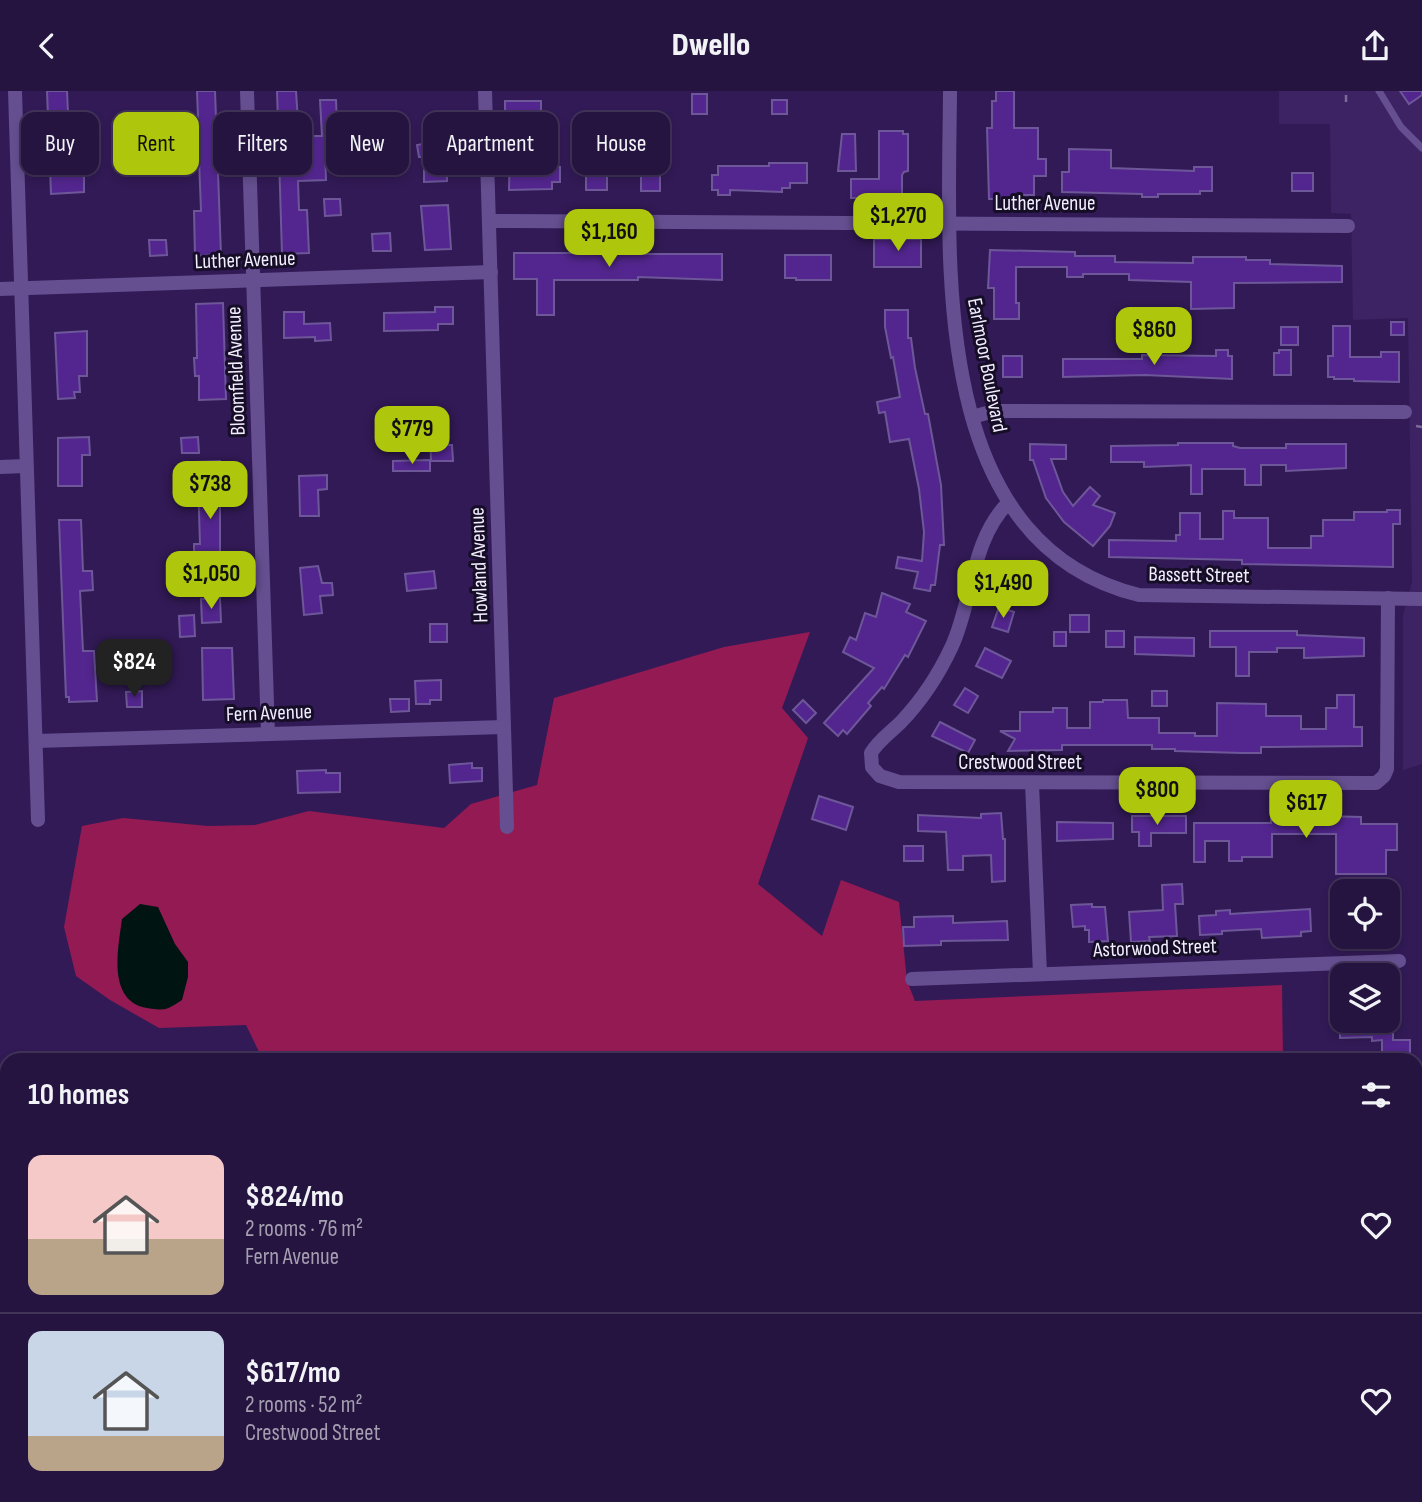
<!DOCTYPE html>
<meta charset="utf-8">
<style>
:root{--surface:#261440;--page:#2e1d47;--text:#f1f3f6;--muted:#a49eb1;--line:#423359;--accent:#aec60b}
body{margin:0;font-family:"Sofia Sans Condensed",sans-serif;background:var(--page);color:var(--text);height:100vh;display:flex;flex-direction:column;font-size:26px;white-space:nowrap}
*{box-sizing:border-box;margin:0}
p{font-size:23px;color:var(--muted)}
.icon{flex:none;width:38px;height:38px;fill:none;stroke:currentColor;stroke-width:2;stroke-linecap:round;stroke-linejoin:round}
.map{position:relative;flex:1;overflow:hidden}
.drawer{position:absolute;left:0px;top:962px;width:1423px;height:450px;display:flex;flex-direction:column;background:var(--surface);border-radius:21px 21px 0 0;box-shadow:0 4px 10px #0003,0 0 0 2px var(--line)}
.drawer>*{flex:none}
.guide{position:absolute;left:21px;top:21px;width:700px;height:63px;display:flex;gap:14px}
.controls{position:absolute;left:1330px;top:788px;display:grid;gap:14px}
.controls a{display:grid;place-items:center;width:70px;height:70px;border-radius:14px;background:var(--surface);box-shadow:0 4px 10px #0003,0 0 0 2px var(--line);font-size:35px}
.price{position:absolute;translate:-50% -60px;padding:0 16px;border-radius:14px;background:var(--accent);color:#111;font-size:23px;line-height:46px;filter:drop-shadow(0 2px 4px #0008)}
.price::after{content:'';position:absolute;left:50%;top:42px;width:21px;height:16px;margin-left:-10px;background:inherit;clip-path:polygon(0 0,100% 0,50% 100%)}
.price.selected{background:#222;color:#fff}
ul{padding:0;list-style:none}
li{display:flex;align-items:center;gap:21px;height:175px;padding:0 28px}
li+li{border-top:2px solid var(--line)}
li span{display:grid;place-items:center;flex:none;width:196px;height:140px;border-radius:14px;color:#555}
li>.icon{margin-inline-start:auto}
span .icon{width:84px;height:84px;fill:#fffc;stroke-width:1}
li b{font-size:30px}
h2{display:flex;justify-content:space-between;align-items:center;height:84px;padding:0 28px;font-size:30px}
.tag{padding:0 24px;border-radius:14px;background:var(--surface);box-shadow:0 4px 10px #0003,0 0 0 2px var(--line);font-size:24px;line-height:63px}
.tag.selected{background:var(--accent);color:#111}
header{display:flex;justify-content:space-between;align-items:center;height:91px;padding:0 28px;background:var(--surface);font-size:32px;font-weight:800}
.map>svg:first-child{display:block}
.built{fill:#3d2264}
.green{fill:#801c49}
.forest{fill:#941a54}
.water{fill:#001511}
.building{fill:#53268f;stroke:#6d5799;stroke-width:2}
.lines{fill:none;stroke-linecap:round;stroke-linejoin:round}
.path{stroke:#7c6c97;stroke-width:2.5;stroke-dasharray:7 3.5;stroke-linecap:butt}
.lane{stroke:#654f90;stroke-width:7}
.street{stroke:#654f90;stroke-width:14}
.labels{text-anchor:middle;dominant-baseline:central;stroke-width:6;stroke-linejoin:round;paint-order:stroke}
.street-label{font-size:21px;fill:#f2eefe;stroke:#160d27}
</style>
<header><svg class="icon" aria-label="back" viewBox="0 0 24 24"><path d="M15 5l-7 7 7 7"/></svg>Dwello<svg class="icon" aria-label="share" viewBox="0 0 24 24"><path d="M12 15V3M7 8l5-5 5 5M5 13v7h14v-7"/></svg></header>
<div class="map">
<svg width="1422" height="1411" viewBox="0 0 1422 1411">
<rect width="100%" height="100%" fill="#321a56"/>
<g class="built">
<polygon points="1279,0 1422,0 1422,673 1403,679 1403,524 1412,491 1408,227 1353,229 1351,123 1331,122 1330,33 1279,33"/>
<polygon points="7,1343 7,1405 495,1405 495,1411 0,1411 0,1344"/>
</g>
<rect class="green" x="0" y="1148" width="7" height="178"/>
<g class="forest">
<polygon points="810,541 782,617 808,647 758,793 822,845 841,789 899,811 907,890 915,910 1282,894 1283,969 263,969 246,934 159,937 110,909 76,885 64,836 82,735 123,727 208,735 255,734 309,720 444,737 471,713 537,694 554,607 724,556"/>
<polygon points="488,1405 626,1405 624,1411 488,1411"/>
</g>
<path class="water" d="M140 813 158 816 175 853 188 871V886L182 909C166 919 167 920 147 917 107 910 118 858 122 828Z"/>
<g class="building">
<polygon points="47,0 67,0 68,22 78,21 78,41 75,41 76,85 84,85 84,101 51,103"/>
<polygon points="197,0 215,0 221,164 195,165 194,120 201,120 198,42 176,43 177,77 159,78 158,44 155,44 154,29 198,27"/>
<polygon points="277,0 296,0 299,45 322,45 320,9 336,9 338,59 325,59 326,89 298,90 299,119 307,119 309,162 282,163"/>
<polygon points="996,0 1014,0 1014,37 1038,37 1038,68 1046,68 1046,85 1034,85 1034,104 1016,104 1016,108 989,108 987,37 992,37 992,10 996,10"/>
<polygon points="1400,0 1422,0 1422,4 1409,13"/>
<rect x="692" y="3" width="15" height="20"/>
<rect x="772" y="9" width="15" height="14"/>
<rect x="505" y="10" width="36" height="14"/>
<polygon points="879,40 903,40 903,43 908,43 908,80 904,81 902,84 902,106 851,107 851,88 879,88"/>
<polygon points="842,43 855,43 856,80 838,80"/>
<polygon points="446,49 447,90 424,91 424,66 419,66 417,54"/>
<polygon points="510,52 528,52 528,73 560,76 560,91 552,91 552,98 509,99"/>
<polygon points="1069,58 1111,59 1111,77 1194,80 1194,76 1212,76 1212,100 1200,100 1200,103 1158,103 1158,106 1142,106 1142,103 1062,101 1062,81 1069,81"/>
<polygon points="769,72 807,72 807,92 790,92 790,97 782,97 782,101 730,99 730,104 718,104 718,99 712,99 712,84 718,84 718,75 769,75"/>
<rect x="641" y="73" width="19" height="27"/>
<rect x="586" y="76" width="21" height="23"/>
<rect x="1292" y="82" width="21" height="18"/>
<polygon points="324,108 340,108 341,124 325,125"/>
<polygon points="448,114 451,158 425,159 421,115"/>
<polygon points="390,142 391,160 373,160 372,143"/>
<rect x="874" y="148" width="47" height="28"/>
<polygon points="149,149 166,149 167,164 150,165"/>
<polygon points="990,159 1075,161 1075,165 1115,165 1115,171 1193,172 1193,166 1246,166 1246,169 1270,169 1270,173 1342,175 1342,191 1234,192 1234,217 1191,218 1191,191 1129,189 1129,183 1083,183 1083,186 1067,186 1067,176 1016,176 1016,212 1019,212 1019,228 994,228 994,197 988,197"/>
<polygon points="623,160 637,160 636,163 722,163 722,189 638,186 638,189 554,189 554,224 537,224 537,188 514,188 514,162 623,162"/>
<polygon points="785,164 831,164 831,189 796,189 796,187 785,187"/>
<polygon points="223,212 226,308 199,309 199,285 195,285 194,267 197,267 196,213"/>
<polygon points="435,216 453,216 453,233 438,233 438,239 384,240 384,222 435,221"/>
<polygon points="885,219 908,219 908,247 911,247 915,277 925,323 928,323 941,394 944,454 940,454 935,494 931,494 930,500 914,497 918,481 896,477 898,466 922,470 924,441 919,398 909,348 890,351 885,321 879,322 877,311 900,306 893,266 891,267 885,236"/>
<polygon points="284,221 304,221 304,233 330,232 331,249 315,250 315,246 284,247"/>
<rect x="1391" y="231" width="13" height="13"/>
<polygon points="1333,235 1350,235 1350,266 1381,266 1381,261 1399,261 1399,291 1354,290 1354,288 1334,288 1334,286 1328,286 1328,265 1333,265"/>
<rect x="1281" y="236" width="17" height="18"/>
<polygon points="87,240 87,285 79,285 80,301 74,301 75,307 58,308 55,242"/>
<polygon points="1216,259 1228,259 1228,265 1232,265 1232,288 1145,284 1063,286 1063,268 1142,268 1142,264 1216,265"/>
<polygon points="1279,259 1291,259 1291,284 1274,284 1274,262 1279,262"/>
<rect x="1003" y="265" width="19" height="21"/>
<polygon points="448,337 448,354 452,354 453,370 431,370 430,338"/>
<polygon points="89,346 90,364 82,364 82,395 58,395 58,347"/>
<polygon points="198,346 199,362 182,362 181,347"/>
<polygon points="1178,352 1233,352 1233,355 1240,357 1286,357 1286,353 1346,353 1346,377 1286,380 1286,374 1261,374 1261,394 1245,394 1245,378 1202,378 1202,403 1191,403 1191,374 1144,376 1144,371 1111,371 1111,355 1178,354"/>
<polygon points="1030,353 1066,354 1066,368 1051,368 1063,401 1073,415 1090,396 1100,405 1093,414 1115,422 1110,435 1093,455 1064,431 1046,407 1033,369 1030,369"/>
<polygon points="430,369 430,380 393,380 393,370"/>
<polygon points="220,370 221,388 216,388 217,413 220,413 220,467 227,467 228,491 210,491 209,472 194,472 194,453 200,453 198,389 194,389 194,371"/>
<polygon points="327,384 327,398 318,399 319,425 300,425 299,385"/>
<polygon points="1387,419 1400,419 1400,433 1393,433 1393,476 1242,473 1242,469 1109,466 1109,449 1176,450 1176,444 1180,444 1180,422 1200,422 1200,448 1223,448 1223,420 1234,420 1234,427 1268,427 1268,457 1311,457 1311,445 1323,445 1323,429 1354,429 1354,421 1387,421"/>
<polygon points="59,429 81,429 83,480 92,480 93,499 80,500 83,560 94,560 97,610 69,611 69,606 66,606"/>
<polygon points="318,475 322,492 332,492 333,504 320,505 322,522 304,524 300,477"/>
<polygon points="434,480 436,497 407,500 405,483"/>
<polygon points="1024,483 1030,499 1010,506 1005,489"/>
<polygon points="882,502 910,513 906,521 926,530 908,566 905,564 884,598 882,596 868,612 871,615 847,643 843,639 838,645 824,632 874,577 843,561 850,546 856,549 865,522 876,526"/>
<polygon points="220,507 221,531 202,532 201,508"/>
<polygon points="999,516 1014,521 1008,541 992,536"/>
<polygon points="194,524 195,545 180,546 179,525"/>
<rect x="1070" y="524" width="19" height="17"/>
<rect x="430" y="533" width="17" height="18"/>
<rect x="1106" y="540" width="18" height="16"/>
<polygon points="1210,540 1297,540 1297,544 1364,547 1364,565 1304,567 1304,557 1277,557 1277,561 1249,561 1249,585 1236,585 1236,556 1210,556"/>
<rect x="1054" y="541" width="12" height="14"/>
<polygon points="1135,546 1194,547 1194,565 1135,563"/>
<polygon points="202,557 232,557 234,608 203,609"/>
<polygon points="985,557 1011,570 1002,587 976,575"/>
<polygon points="441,589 441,609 430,609 430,613 416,613 415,590"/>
<polygon points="965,597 978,605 968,622 954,614"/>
<polygon points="142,600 142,616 127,616 126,601"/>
<rect x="1152" y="600" width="15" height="15"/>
<polygon points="1337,604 1354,604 1354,636 1362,636 1362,655 1261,656 1261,662 1241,662 1175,660 1175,658 1152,658 1152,654 1062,654 1062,659 1008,660 1015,648 1000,640 1020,640 1020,621 1053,621 1053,617 1067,617 1067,637 1090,637 1090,611 1103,611 1103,609 1127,609 1128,627 1159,627 1159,642 1195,642 1195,645 1217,645 1217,612 1266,613 1266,625 1301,625 1301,638 1326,638 1326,617 1337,617"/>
<polygon points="390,608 409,608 409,620 391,621"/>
<polygon points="803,609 816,622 806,632 793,619"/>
<polygon points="940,631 975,649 968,662 932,645"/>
<polygon points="472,672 472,677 482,677 482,690 450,692 449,674"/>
<polygon points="326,679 326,682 340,682 340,701 298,702 297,680"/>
<polygon points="819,705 853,716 846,739 812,728"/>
<polygon points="1001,722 1003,748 1005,748 1005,790 992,791 991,764 963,765 963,779 948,779 946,741 918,740 918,724 981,727 981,723"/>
<polygon points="1132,725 1186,725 1186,742 1151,742 1151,755 1139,755 1139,741 1132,741"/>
<polygon points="1326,725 1361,726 1361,733 1397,733 1397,759 1386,759 1386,783 1336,783 1336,743 1272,743 1272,766 1242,766 1242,770 1229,770 1229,750 1205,750 1205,771 1194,771 1194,732 1271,732 1271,726"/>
<polygon points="1057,731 1113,732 1113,748 1057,750"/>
<rect x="904" y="755" width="19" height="15"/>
<polygon points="1182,793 1183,813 1175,813 1177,845 1149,846 1150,850 1131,851 1129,821 1163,819 1162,794"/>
<polygon points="1092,813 1092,816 1105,816 1108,850 1089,851 1089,839 1085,839 1085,835 1073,836 1071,814"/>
<polygon points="1310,818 1311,840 1301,841 1301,845 1262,847 1261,838 1222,840 1222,843 1200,844 1199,825 1216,824 1216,820 1230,819 1230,823"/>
<polygon points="953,825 953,832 1007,830 1008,849 941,850 941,854 904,855 903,836 914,836 914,826"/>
<polygon points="1356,929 1393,929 1393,949 1410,949 1410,970 1384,970 1384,966 1382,966 1382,949 1372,950 1372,946 1340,947 1340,933 1356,933"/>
</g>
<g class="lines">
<g class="path">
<polyline points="1346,11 1346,4"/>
<polyline points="1416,335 1422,336"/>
</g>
<g class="lane">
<polyline points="1379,0 1401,36 1422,57"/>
<polyline points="31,1405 31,1411"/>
<polyline points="284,1405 284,1411"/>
<polyline points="373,1405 373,1411"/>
<polyline points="467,1405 467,1411"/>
<polyline points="186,1411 186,1405"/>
</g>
<g class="street">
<polyline points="15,0 38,729"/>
<polyline points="247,0 268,643"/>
<polyline points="485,0 507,736"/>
<path d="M950 0C949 170 927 452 1139 504L1422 508"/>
<polyline points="489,130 1348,135"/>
<polyline points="0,198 491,181"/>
<polyline points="972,326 994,320 1405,321"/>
<polyline points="0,376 26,375"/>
<path d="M1008 412C971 449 973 509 952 555 939 583 922 609 901 631 891 641 878 650 871 662L872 676 880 685 899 691 1376 692 1384 685 1387 678 1388 507"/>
<polyline points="36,650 504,636"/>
<polyline points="1032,692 1040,883"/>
<polyline points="912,888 1399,870"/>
<polyline points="0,1139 7,1139"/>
<polyline points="1416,1384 1422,1380"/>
<polyline points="1130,1405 1138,1411"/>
<polyline points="832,1411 839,1405"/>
<polyline points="1384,1411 1392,1405"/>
</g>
</g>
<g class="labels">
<g class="street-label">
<text x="1045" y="112">Luther Avenue</text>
<text transform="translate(245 169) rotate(-2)">Luther Avenue</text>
<text transform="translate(987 274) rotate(79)">Earlmoor Boulevard</text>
<text transform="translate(236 280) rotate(-92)">Bloomfield Avenue</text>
<text transform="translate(479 474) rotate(-92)">Howland Avenue</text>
<text transform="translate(1199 484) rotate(1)">Bassett Street</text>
<text transform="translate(269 622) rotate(-2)">Fern Avenue</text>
<text x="1020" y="671">Crestwood Street</text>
<text transform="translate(1155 857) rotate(-2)">Astorwood Street</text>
</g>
</g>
</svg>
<div class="controls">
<a><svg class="icon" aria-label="locate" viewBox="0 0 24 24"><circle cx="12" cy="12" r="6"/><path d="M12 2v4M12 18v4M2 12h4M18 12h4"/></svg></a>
<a><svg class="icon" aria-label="layers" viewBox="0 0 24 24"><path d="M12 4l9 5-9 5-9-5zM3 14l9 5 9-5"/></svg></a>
</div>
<b class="price" style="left:898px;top:162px">$1,270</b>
<b class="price" style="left:609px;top:178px">$1,160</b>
<b class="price" style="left:1154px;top:276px">$860</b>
<b class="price" style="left:412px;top:375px">$779</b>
<b class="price" style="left:210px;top:430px">$738</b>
<b class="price" style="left:211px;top:520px">$1,050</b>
<b class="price" style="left:1003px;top:529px">$1,490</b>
<b class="price selected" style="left:134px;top:608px">$824</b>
<b class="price" style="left:1157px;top:736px">$800</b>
<b class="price" style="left:1306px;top:749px">$617</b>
<div class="guide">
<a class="tag">Buy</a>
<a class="tag selected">Rent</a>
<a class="tag">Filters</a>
<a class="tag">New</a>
<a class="tag">Apartment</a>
<a class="tag">House</a>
</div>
<section class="drawer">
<h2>10 homes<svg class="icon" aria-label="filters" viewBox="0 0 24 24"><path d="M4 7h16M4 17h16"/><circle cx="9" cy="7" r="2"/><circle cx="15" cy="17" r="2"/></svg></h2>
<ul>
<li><span style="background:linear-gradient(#f6c9c9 60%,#b9a48a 0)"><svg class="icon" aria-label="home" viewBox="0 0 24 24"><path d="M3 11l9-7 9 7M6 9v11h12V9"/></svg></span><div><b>$824/mo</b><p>2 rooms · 76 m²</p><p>Fern Avenue</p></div><svg class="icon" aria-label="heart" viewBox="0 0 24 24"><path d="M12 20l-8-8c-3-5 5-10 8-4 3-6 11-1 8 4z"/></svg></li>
<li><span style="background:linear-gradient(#c9d6e8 75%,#b9a48a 0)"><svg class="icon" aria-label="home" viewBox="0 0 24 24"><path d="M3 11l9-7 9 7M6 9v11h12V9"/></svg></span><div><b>$617/mo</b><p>2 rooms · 52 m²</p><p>Crestwood Street</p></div><svg class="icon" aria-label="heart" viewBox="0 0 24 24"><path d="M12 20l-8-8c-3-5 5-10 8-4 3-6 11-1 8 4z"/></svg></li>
</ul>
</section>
</div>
